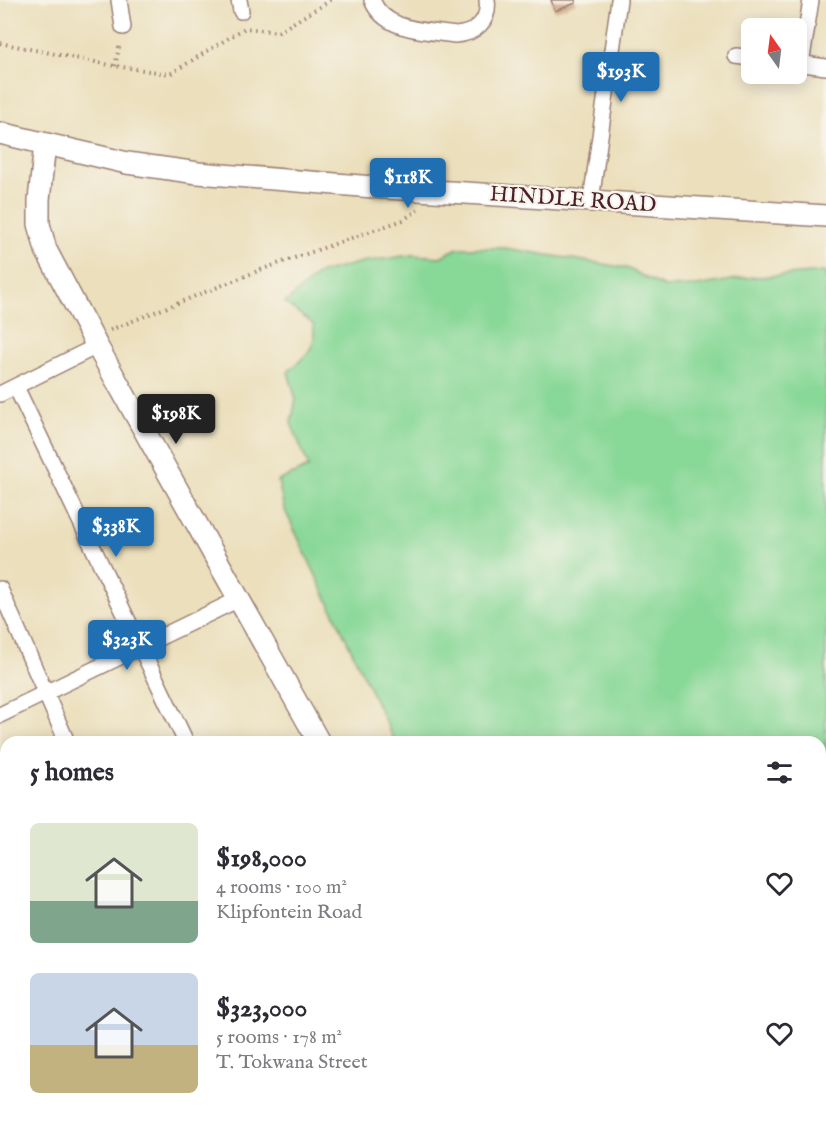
<!DOCTYPE html>
<meta charset="utf-8">
<style>
:root{--surface:#fff;--page:#f2f2f3;--text:#2b2b33;--muted:#7c7c81;--accent:#1f6fb2}
body{margin:0;font-family:"IM FELL English",serif;background:var(--page);color:var(--text);height:100vh;display:flex;flex-direction:column;font-size:22px;white-space:nowrap}
*{box-sizing:border-box;margin:0}
p{font-size:20px;color:var(--muted)}
.icon{flex:none;width:33px;height:33px;fill:none;stroke:currentColor;stroke-width:2;stroke-linecap:round;stroke-linejoin:round}
.map{position:relative;flex:1;overflow:hidden}
.details{position:absolute;left:0px;top:736px;width:826px;height:386px;display:flex;flex-direction:column;background:var(--surface);border-radius:18px 18px 0 0;box-shadow:0 3px 15px #0003}
.details>*{flex:none}
.needle{width:39px;rotate:346deg}
.fabs{position:absolute;left:741px;top:18px;display:grid;gap:12px}
.fabs a{display:grid;place-items:center;width:66px;height:66px;border-radius:9px;background:var(--surface);box-shadow:0 3px 15px #0003;font-size:30px}
.price{position:absolute;translate:-50% -51px;padding:0 14px;border-radius:6px;background:var(--accent);color:#fff;font-size:20px;line-height:39px;filter:drop-shadow(0 2px 3px #0008)}
.price::after{content:'';position:absolute;left:50%;top:36px;width:18px;height:14px;margin-left:-9px;background:inherit;clip-path:polygon(0 0,100% 0,50% 100%)}
.price.active{background:#222;color:#fff}
ul{padding:0;list-style:none}
li{display:flex;align-items:center;gap:18px;height:150px;padding:0 30px}
li span{display:grid;place-items:center;flex:none;width:168px;height:120px;border-radius:9px;color:#555}
li>.icon{margin-inline-start:auto}
span .icon{width:72px;height:72px;fill:#fffc;stroke-width:1}
li b{font-size:26px}
h2{display:flex;justify-content:space-between;align-items:center;height:72px;padding:0 30px;font-size:26px}
.map>svg:first-child{display:block}
.green{fill:#88d897;stroke:#697c61;stroke-width:1.5}
.building{fill:#cda07e}
.lines{fill:none;stroke-linecap:round;stroke-linejoin:round}
.street-casing{stroke:#9a7f74;stroke-width:18}
.secondary-casing{stroke:#9a7f74;stroke-width:24}
.path{stroke:#9a7f74;stroke-width:4;stroke-dasharray:1.5 4.5;stroke-linecap:butt}
.street{stroke:#fff;stroke-width:15}
.secondary{stroke:#fff;stroke-width:21}
.labels{text-anchor:middle;dominant-baseline:central;stroke-width:4.5;stroke-linejoin:round;paint-order:stroke}
.street-label{font-size:22px;fill:#4a1f2b;stroke:#f7f3e8}
</style>
<div class="map">
<svg width="826" height="1121" viewBox="0 0 826 1121">
<rect width="100%" height="100%" fill="#f7f3e8"/>
<filter id="ink" filterUnits="userSpaceOnUse"><feTurbulence type="fractalNoise" baseFrequency=".0167" numOctaves="2"/><feDisplacementMap in="SourceGraphic" scale="12" xChannelSelector="R" yChannelSelector="G"/><feConvolveMatrix kernelMatrix="1 2 1 2 8 2 1 2 1" color-interpolation-filters="sRGB"/></filter>
<filter id="wash" filterUnits="userSpaceOnUse"><feTurbulence type="fractalNoise" baseFrequency=".008" numOctaves="4" result="noise"/><feDisplacementMap in="SourceGraphic" scale="24" xChannelSelector="R" yChannelSelector="G"/><feGaussianBlur stdDeviation="1.35" result="paint"/><feColorMatrix in="noise" values="0 0 0 0 0 0 0 0 0 0 0 0 0 0 0 0 0 1.4 0 .05"/><feComposite in="paint" operator="in"/></filter>
<g filter="url(#wash)">
<rect width="100%" height="100%" fill="#ebdfbc"/>
<path class="green" d="M458 248H505L627 268 664 287 697 286 744 278 826 272V1121H630L624 1116H820V742H395L284 508 278 481 309 467 291 423 296 399 288 372C305 356 318 349 313 324L285 303 318 274 362 262 412 255 440 257Z"/>
<g id="blocks">
<polygon class="building" points="551,0 575,0 576,3 555,11"/>
</g>
</g>
<g filter="url(#ink)">
<use href="#blocks" fill-opacity="0" stroke="#9a7f74" stroke-width="1.5"/>
<g class="lines">
<g class="street-casing">
<g id="street">
<polyline points="119,0 123,27"/>
<polyline points="239,0 241,11"/>
<path d="M372 0C385 32 425 30 455 35 475 34 490 21 487 0"/>
<polyline points="736,56 752,58"/>
<polyline points="796,63 826,67"/>
<polyline points="801,64 811,0"/>
<polyline points="591,201 619,0"/>
<polyline points="16,387 186,742"/>
<polyline points="0,394 97,346"/>
<polyline points="0,589 67,742"/>
<polyline points="0,715 239,599"/>
<polyline points="0,829 6,827"/>
<polyline points="0,943 6,940"/>
<polyline points="0,1059 6,1056"/>
<polyline points="248,1116 251,1121"/>
<polyline points="100,1121 110,1116"/>
<polyline points="339,1121 350,1116"/>
</g>
</g>
<g class="secondary-casing">
<g id="secondary">
<polyline points="0,133 127,163 198,173 386,188 826,216"/>
<polyline points="45,144 39,200 39,224 46,250 97,346 319,742"/>
<polyline points="528,1116 531,1121"/>
</g>
</g>
<g class="path">
<polyline points="0,43 115,66 170,74 245,28 278,32 331,0"/>
<polyline points="115,66 120,43"/>
<polyline points="110,330 263,269 403,220 418,210"/>
<polyline points="820,747 826,745"/>
</g>
<use href="#street" class="street"/>
<use href="#secondary" class="secondary"/>
</g>
</g>
<g class="labels">
<g class="street-label">
<text transform="translate(573 200) rotate(4)">HINDLE ROAD</text>
</g>
</g>
</svg>
<div class="fabs">
<a><svg class="needle" viewBox="-14 -14 28 28"><path d="M0-13l5 13h-10z" fill="#e53935"/><path d="M0 13l5-13h-10z" fill="#7c7c81"/></svg></a>
</div>
<b class="price" style="left:621px;top:103px">$193K</b>
<b class="price" style="left:408px;top:209px">$118K</b>
<b class="price active" style="left:176px;top:445px">$198K</b>
<b class="price" style="left:116px;top:558px">$338K</b>
<b class="price" style="left:127px;top:671px">$323K</b>
<section class="details">
<h2>5 homes<svg class="icon" aria-label="filters" viewBox="0 0 24 24"><path d="M4 7h16M4 17h16"/><circle cx="9" cy="7" r="2"/><circle cx="15" cy="17" r="2"/></svg></h2>
<ul>
<li><span style="background:linear-gradient(#dfe7d0 65%,#7fa58c 0)"><svg class="icon" aria-label="home" viewBox="0 0 24 24"><path d="M3 11l9-7 9 7M6 9v11h12V9"/></svg></span><div><b>$198,000</b><p>4 rooms · 100 m²</p><p>Klipfontein Road</p></div><svg class="icon" aria-label="heart" viewBox="0 0 24 24"><path d="M12 20l-8-8c-3-5 5-10 8-4 3-6 11-1 8 4z"/></svg></li>
<li><span style="background:linear-gradient(#c9d6e8 60%,#c2b280 0)"><svg class="icon" aria-label="home" viewBox="0 0 24 24"><path d="M3 11l9-7 9 7M6 9v11h12V9"/></svg></span><div><b>$323,000</b><p>5 rooms · 178 m²</p><p>T. Tokwana Street</p></div><svg class="icon" aria-label="heart" viewBox="0 0 24 24"><path d="M12 20l-8-8c-3-5 5-10 8-4 3-6 11-1 8 4z"/></svg></li>
</ul>
</section>
</div>
